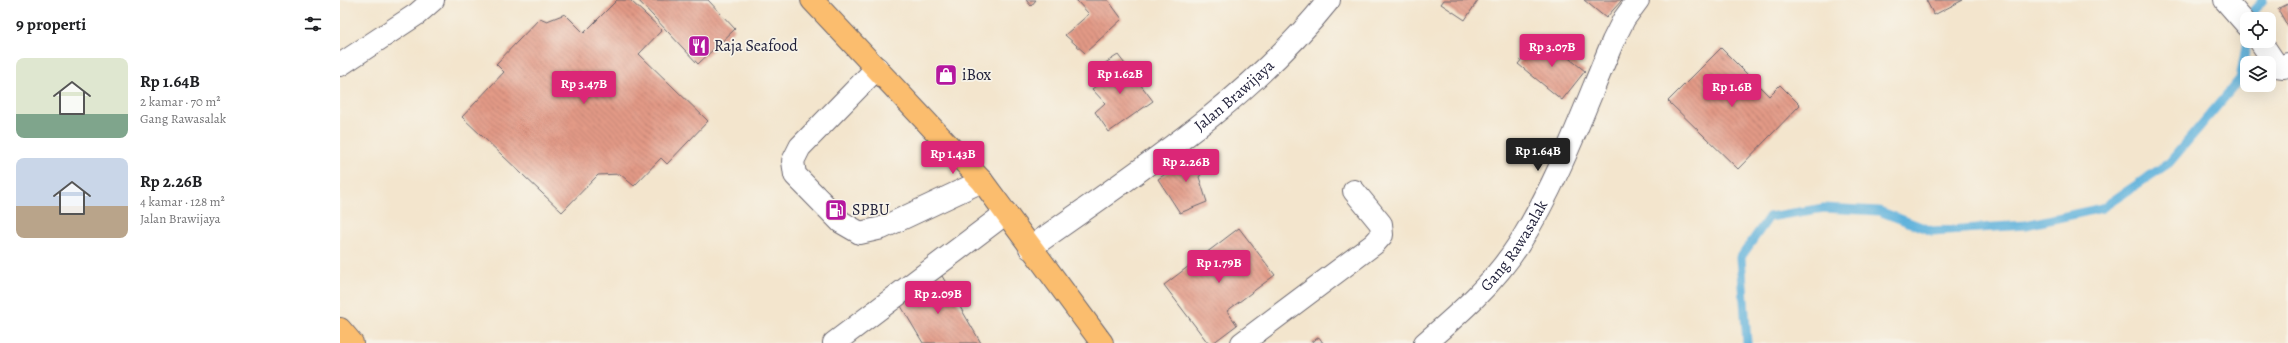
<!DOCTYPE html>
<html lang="id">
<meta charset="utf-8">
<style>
:root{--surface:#fff;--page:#f2f2f2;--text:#202124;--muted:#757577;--accent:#db2777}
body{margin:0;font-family:Alegreya,serif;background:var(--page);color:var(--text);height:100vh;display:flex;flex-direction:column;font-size:15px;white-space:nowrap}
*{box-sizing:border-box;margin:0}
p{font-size:13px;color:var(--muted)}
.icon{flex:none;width:22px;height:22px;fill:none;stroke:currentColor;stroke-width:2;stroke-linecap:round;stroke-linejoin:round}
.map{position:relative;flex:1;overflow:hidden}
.sheet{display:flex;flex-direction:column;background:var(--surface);width:340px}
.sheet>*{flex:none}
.tools{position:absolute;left:1900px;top:12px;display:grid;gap:8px}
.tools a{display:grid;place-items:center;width:36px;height:36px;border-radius:8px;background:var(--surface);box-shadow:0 4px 16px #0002;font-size:20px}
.price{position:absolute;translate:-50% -34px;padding:0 9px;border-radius:4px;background:var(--accent);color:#fff;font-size:13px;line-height:26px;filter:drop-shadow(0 1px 2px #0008)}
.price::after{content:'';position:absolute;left:50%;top:24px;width:12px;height:9px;margin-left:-6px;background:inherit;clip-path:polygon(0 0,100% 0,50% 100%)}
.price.current{background:#222;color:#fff}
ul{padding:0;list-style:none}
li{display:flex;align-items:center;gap:12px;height:100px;padding:0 16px}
li span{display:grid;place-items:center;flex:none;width:112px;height:80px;border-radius:8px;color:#555}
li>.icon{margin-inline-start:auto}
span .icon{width:48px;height:48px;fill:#fffc;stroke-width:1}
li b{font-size:17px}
h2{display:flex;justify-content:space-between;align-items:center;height:48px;padding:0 16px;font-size:17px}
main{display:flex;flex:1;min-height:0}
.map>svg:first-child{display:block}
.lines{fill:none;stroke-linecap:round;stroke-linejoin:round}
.stream{stroke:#61b2dc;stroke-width:9}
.building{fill:url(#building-back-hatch)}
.minor-casing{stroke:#6b666e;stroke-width:24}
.major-casing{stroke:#6b666e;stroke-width:24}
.minor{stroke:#fff;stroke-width:22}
.major{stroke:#fbbd6e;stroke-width:22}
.labels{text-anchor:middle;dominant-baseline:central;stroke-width:3.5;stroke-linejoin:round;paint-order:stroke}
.poi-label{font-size:16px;fill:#22223b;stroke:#f7f3e8;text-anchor:start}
.street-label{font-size:16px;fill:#22223b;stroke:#f7f3e8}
</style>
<main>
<section class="sheet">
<h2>9 properti<svg class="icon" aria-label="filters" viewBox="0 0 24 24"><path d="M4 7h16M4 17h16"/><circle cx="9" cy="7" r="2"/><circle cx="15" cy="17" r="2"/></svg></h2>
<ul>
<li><span style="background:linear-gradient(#dfe7d0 70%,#7fa58c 0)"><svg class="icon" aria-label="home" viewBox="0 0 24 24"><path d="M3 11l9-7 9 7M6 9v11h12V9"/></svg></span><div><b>Rp 1.64B</b><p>2 kamar · 70 m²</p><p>Gang Rawasalak</p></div></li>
<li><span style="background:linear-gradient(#c9d6e8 60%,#b9a48a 0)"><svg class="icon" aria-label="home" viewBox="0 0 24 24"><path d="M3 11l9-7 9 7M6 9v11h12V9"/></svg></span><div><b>Rp 2.26B</b><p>4 kamar · 128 m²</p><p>Jalan Brawijaya</p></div></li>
</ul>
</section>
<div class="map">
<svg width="1948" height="343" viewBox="0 0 1948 343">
<defs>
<pattern id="building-back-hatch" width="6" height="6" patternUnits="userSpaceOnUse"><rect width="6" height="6" fill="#e29a86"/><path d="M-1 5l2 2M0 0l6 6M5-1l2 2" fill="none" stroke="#b77d6f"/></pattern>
</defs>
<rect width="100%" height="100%" fill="#f7f3e8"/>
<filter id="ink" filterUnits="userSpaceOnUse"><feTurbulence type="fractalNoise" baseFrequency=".025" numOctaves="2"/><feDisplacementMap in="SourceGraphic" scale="8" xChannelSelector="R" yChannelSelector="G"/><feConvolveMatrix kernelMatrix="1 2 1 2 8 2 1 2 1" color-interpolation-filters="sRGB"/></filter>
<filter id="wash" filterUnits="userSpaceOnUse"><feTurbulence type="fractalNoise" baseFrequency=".012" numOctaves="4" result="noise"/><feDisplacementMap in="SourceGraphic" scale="16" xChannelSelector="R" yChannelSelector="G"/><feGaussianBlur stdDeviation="0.9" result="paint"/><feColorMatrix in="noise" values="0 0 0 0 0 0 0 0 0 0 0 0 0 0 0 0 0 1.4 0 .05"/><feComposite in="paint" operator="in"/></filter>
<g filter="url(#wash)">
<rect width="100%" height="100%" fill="#f3e5cd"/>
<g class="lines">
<g class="stream">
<polyline points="1911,19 1913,11 1923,0"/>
<polyline points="1407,343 1401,257 1429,217 1484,208 1539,211 1592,231 1686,225 1762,208 1829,163 1900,79 1907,41"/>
</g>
</g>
<g id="blocks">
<g class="building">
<polygon points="277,0 290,0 322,30 299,54 368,121 327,164 321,158 294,186 280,174 258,175 222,212 122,117 164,72 156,64 200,18 207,21 225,14 244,33"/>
<polygon points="298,0 368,0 395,29 358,64"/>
<polygon points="686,0 696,0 691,6"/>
<polygon points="736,0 768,0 782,19 745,53 725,35 749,14"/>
<polygon points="1104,0 1138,0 1125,20 1101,4"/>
<polygon points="1244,0 1282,0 1266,18"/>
<polygon points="1586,0 1623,0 1594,15"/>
<polygon points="1948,4 1948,27 1938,9"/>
<polygon points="1201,36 1245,71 1222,100 1178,64"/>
<polygon points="1381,48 1429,96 1440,85 1460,105 1398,169 1328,101"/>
<polygon points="778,55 813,101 769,132 755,112 765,103 752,89 769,76 762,65"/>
<polygon points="858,152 871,161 859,177 867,202 840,213 818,179"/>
<polygon points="899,228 935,275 887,311 897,325 873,343 868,343 824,285"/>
<polygon points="602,276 641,343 583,343 558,301"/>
<polygon points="979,337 983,343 971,343"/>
</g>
</g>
</g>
<g filter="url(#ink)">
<use href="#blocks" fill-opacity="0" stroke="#6b666e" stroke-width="1"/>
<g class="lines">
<g class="minor-casing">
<g id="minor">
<polyline points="1885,0 1907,25"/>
<polyline points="1920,41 1937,66 1944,67 1948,64"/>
<polyline points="0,65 77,14 93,0"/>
<polyline points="537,68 460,147 453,161 455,175 501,222 520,233 542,228 642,181"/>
<path id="s1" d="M690 248C795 173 908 102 989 0"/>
<polyline points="494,343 666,213"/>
<polyline points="902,343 1034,244 1042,235 1041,224 1014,191"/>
<path id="s2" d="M1085 343C1120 313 1154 283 1179 244 1218 182 1244 109 1273 41L1284 19 1298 0"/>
</g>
</g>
<g class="major-casing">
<g id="major">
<polyline points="472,0 642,181 762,343"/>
<polyline points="0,329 12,343"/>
</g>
</g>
<use href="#minor" class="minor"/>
<use href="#major" class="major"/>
</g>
</g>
<defs>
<g id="restaurant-square" transform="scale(1.15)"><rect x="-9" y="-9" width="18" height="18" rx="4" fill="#b5179e" stroke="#f7f3e8"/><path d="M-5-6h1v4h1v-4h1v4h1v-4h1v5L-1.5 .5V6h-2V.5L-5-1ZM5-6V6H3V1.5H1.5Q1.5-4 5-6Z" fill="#fff"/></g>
<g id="shop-square" transform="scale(1.15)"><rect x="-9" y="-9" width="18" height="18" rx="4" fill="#b5179e" stroke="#f7f3e8"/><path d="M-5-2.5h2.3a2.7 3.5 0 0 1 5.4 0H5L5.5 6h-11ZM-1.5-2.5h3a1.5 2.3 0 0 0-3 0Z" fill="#fff"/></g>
<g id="fuel-square" transform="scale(1.15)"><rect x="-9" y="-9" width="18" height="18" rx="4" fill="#b5179e" stroke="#f7f3e8"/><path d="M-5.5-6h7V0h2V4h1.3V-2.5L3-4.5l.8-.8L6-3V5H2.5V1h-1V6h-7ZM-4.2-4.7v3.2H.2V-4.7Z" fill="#fff"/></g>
</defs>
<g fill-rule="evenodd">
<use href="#restaurant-square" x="359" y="46"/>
<use href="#shop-square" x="606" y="75"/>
<use href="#fuel-square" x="496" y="210"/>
</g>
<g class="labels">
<g class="poi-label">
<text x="374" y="46">Raja Seafood</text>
<text x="622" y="75">iBox</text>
<text x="512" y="210">SPBU</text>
</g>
<g class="street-label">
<text stroke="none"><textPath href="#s1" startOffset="255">Jalan Brawijaya</textPath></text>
<text stroke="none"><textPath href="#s2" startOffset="133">Gang Rawasalak</textPath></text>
</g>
</g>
</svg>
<div class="tools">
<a><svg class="icon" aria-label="locate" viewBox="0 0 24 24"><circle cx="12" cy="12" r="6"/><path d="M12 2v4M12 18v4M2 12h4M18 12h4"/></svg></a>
<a><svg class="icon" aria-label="layers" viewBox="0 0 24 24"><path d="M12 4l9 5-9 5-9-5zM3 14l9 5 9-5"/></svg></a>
</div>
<b class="price" style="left:1212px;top:68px">Rp 3.07B</b>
<b class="price" style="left:780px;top:95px">Rp 1.62B</b>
<b class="price" style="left:244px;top:105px">Rp 3.47B</b>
<b class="price" style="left:1392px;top:108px">Rp 1.6B</b>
<b class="price current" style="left:1198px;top:172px">Rp 1.64B</b>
<b class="price" style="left:613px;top:175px">Rp 1.43B</b>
<b class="price" style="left:846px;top:183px">Rp 2.26B</b>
<b class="price" style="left:879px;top:284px">Rp 1.79B</b>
<b class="price" style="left:598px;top:315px">Rp 2.09B</b>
</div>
</main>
